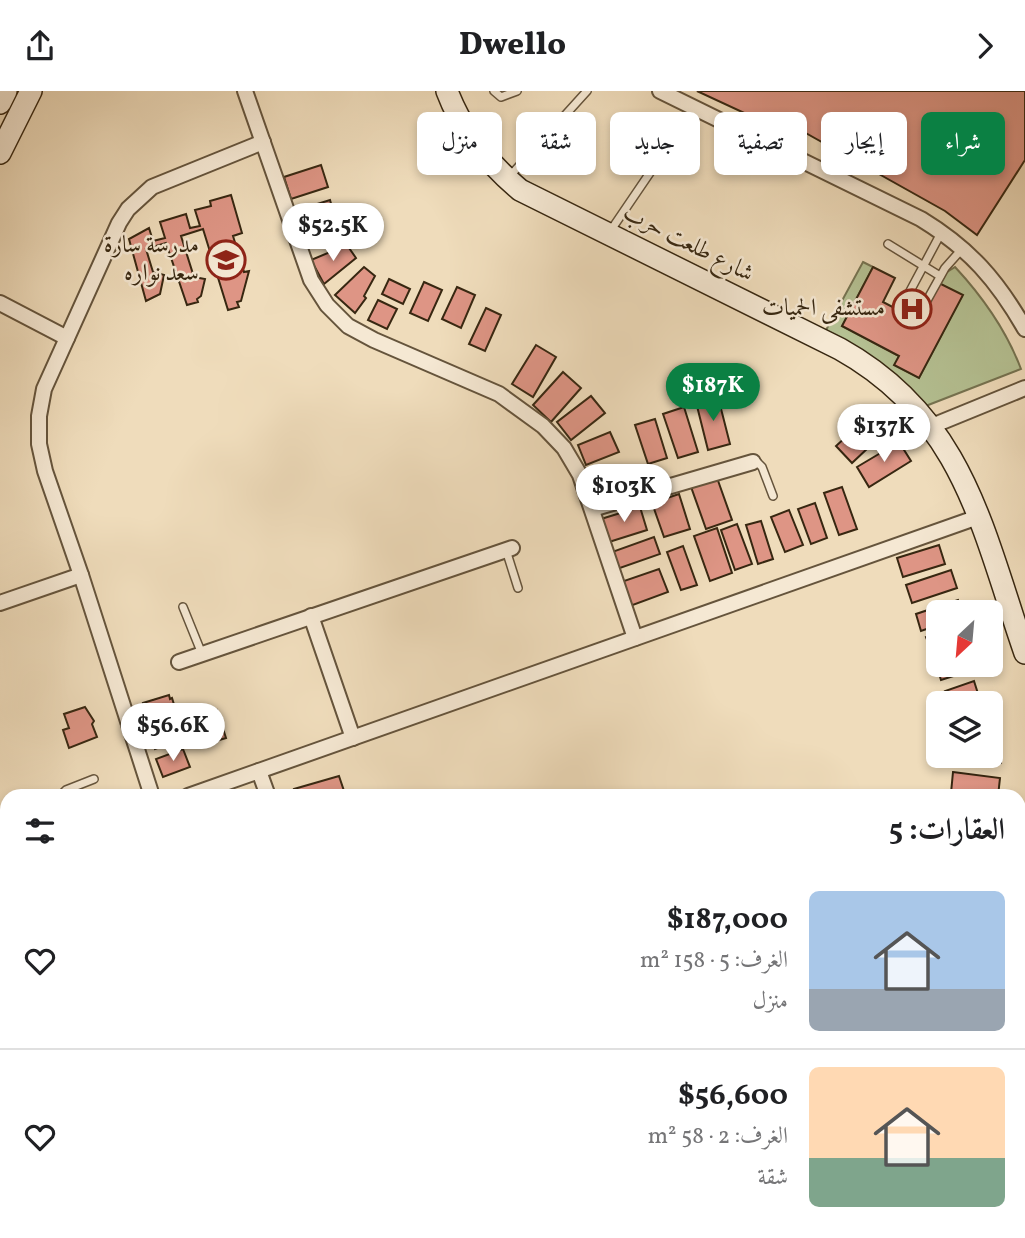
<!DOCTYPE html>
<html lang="ar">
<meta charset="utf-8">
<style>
:root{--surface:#fff;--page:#f6f6f6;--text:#202124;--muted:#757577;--line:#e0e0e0;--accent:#0b8043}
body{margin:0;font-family:Vollkorn,Amiri,serif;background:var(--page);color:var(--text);direction:rtl;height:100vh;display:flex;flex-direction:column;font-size:26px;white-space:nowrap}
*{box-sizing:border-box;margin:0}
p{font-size:23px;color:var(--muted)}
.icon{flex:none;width:38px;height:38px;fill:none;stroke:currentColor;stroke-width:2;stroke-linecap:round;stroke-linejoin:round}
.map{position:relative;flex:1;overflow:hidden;direction:ltr}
.drawer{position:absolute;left:0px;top:698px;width:1026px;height:450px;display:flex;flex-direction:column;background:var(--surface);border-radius:21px 21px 0 0;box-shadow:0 4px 10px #0003;direction:rtl}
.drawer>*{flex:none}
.hud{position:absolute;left:21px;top:21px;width:984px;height:63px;direction:rtl;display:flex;gap:14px}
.needle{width:46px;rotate:206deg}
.fabs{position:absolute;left:926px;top:509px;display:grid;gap:14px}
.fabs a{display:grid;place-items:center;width:77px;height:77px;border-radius:10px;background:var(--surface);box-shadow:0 4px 10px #0003;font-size:35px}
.price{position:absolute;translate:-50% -60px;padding:0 16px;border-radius:24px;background:#fff;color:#222;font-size:23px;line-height:46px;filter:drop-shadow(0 2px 4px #0008)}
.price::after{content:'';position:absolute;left:50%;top:42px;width:21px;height:16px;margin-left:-10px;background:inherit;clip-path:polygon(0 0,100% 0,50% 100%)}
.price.selected{background:var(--accent);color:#fff}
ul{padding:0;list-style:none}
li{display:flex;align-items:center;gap:21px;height:175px;padding:0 21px}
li+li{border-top:2px solid var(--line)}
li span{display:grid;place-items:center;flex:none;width:196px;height:140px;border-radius:10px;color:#555}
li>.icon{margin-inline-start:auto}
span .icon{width:84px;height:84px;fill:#fffc;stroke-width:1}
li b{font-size:30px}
h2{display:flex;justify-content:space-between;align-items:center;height:84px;padding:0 21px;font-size:30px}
.tag{padding:0 24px;border-radius:10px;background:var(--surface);box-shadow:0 4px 10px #0003;font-size:24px;line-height:63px}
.tag.selected{background:var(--accent);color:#fff}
header{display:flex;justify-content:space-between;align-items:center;height:91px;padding:0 21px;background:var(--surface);font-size:32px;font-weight:800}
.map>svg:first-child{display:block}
.green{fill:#b5c193;stroke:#767452;stroke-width:2}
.building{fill:#de9585;stroke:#372711;stroke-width:2}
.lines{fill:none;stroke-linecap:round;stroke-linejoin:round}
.lane-casing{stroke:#65543c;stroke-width:10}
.street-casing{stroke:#65543c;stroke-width:18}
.secondary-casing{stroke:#372711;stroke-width:24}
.lane{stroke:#f5e8d3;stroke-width:7}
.street{stroke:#f5e8d3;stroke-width:14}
.secondary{stroke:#f5e8d3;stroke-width:21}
.labels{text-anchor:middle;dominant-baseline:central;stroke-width:5;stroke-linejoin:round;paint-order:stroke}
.street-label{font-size:24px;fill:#372711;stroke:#f5e8d3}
.poi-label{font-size:24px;fill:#372711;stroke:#f5e8d3;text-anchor:end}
</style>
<header><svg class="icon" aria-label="forward" viewBox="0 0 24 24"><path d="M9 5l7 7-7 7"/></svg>Dwello<svg class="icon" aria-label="share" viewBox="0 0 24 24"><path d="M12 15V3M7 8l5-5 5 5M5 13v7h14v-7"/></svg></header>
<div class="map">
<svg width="1025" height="1147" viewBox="0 0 1025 1147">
<rect width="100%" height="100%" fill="#efdcbb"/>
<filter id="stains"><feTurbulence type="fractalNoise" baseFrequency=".00286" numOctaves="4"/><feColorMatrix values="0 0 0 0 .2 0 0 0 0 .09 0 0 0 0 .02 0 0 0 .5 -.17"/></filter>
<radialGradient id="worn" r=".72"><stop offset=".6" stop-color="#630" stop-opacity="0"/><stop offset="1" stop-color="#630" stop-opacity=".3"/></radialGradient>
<path class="green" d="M863 171 873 176 842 235 899 265 895 274 919 287 962 205 939 192 944 183 955 176C982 205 1007 241 1021 278L923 316 825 241Z"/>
<g class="building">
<polygon points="697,0 1025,0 1025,69 977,144 945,120 777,26 755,27"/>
<polygon points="321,74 328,96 291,108 284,86"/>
<polygon points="231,104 242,142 233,145 244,181 249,180 241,210 237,211 239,216 228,219 203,138 181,145 194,186 205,188 201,205 197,208 198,211 187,214 166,152 146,158 153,181 164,184 160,203 146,210 129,148 149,137 153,150 165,147 160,131 186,123 190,137 200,135 195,119 211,115 210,110"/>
<polygon points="330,109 336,130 304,140 298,119"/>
<polygon points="347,154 356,167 324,193 311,169"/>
<polygon points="364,176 375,185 364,205 366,207 355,222 335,204"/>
<polygon points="873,176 895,187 883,211 919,230 939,192 963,204 919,287 894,274 899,265 842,235"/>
<polygon points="389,188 410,198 403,213 382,203"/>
<polygon points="424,191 442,199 428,230 410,222"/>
<polygon points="457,196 475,204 461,237 442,228"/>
<polygon points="378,209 397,218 387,238 368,229"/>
<polygon points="486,217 501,224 485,260 469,253"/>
<polygon points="536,254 556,266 533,306 512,293"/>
<polygon points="563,281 581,297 551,331 533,314"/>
<polygon points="591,305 605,322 571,349 557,331"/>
<polygon points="718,306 730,353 708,359 696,311"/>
<polygon points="684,316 698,361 678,367 663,323"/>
<polygon points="871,323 886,340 852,372 836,355"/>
<polygon points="655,328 667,367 648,373 635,334"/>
<polygon points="610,341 619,361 586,374 578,354"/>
<polygon points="899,351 911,370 869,396 857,376"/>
<polygon points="716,384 732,429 706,438 690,393"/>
<polygon points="842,396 857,438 839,444 824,402"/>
<polygon points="679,403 690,438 664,446 652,412"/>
<polygon points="815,412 827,447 811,453 798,418"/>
<polygon points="640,416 647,439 609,451 601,428"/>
<polygon points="789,419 803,454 785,461 771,426"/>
<polygon points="761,430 773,468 758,473 746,434"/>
<polygon points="737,433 752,473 735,479 721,439"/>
<polygon points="717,437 732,482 710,490 694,445"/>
<polygon points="654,446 660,463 617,478 612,461"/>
<polygon points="939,454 945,473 903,486 897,467"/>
<polygon points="683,455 697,494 681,499 667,461"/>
<polygon points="659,478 668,501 630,515 621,491"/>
<polygon points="951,479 957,497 912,512 906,494"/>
<polygon points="958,509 962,522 938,522 938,534 921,540 916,523"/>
<polygon points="938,542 938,562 933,564 926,546"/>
<polygon points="938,569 938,574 985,575 941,589 935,570"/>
<polygon points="974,590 980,609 969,612 949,612 945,600"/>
<polygon points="169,604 170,608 172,607 176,620 148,628 143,612"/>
<polygon points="85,616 94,630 92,633 97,646 69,657 63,639 69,637 64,623"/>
<polygon points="994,616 998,638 990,640 990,617"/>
<polygon points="217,619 226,647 209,652 200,624"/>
<polygon points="176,629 183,648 155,658 148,640"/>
<polygon points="999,650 1001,672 956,676 955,665 990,665 990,651"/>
<polygon points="183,658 190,676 163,686 156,668"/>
<polygon points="953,681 1000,687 998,705 951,702"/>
<polygon points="339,685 345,703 326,705 325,702 315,705 296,705 294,698"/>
<polygon points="7,1020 7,1039 0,1041 0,1022"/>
<polygon points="7,1049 7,1070 0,1072 0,1051"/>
<polygon points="7,1139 7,1141 20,1141 22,1147 1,1147 0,1141"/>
<polygon points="27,1141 51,1141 53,1147 29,1147"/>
</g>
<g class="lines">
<g class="lane-casing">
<g id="lane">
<polyline points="494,0 501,6 517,0"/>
<polyline points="510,85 587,0"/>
<polyline points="609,142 694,17"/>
<polyline points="941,142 909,202 909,205 925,213 945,177 962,158"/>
<polyline points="888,153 940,185"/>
<polyline points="753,371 757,371 762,376 773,405"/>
<polyline points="506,459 518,497"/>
<polyline points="183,516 202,563"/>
<polyline points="60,705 66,699 94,688"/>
<polyline points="558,1147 559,1141"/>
</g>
</g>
<g class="street-casing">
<g id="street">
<polyline points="245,0 311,189 327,214 348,235 374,249 499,303 543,335 564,357 580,384 635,547"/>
<path d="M660 0 921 128C970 158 997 189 1025 238"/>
<polyline points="0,212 67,247"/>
<polyline points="932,335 1025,297"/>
<polyline points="592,418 753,371"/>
<polyline points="0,512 81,484"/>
<polyline points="311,525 353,647"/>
<polyline points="179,571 512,457"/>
<polyline points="259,680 268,705"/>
<polyline points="152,705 81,484 45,380 39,353 39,325 44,298 119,132 128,118 152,96 263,51"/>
<polyline points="188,705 978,426"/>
<polyline points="1018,1074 1025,1061"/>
<polyline points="101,1141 103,1147"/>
<polyline points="685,1147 686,1141"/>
<polyline points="984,1147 986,1141"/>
</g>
</g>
<g class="secondary-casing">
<g id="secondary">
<path d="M447 0C462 40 488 72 520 99L840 258C964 327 982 438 1025 562"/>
<polyline points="0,12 6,0"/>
<polyline points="0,62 31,0"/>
<polyline points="1018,803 1025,788"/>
<polyline points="861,1147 864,1141"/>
</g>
</g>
<use href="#lane" class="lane"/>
<use href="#street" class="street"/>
<use href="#secondary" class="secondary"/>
</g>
<defs>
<g id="school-ring" transform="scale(2.0125)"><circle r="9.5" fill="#f5e8d3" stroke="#8f2418" stroke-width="1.5"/><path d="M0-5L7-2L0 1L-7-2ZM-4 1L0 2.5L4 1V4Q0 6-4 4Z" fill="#8f2418"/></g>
<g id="hospital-ring" transform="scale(2.0125)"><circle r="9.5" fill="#f5e8d3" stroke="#8f2418" stroke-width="1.5"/><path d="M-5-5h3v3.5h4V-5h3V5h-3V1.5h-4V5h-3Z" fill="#8f2418"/></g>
</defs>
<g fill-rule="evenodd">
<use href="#school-ring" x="226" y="169"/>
<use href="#hospital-ring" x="912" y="218"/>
</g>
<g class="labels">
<g class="street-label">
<text transform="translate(688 153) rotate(27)">شارع طلعت حرب</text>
</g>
<g class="poi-label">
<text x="199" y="155">مدرسة سارة<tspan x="199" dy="28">سعد نواره</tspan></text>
<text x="885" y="218">مستشفى الحميات</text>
</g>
</g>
<rect width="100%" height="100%" filter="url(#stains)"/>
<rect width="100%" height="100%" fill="url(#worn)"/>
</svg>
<div class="fabs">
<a><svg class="needle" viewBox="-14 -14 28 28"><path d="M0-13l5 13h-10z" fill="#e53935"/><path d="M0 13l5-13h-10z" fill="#757577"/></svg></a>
<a><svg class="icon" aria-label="layers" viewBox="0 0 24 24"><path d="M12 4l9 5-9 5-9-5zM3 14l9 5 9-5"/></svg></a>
</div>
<b class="price" style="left:333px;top:172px">$52.5K</b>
<b class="price selected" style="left:713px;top:332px">$187K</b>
<b class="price" style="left:884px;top:373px">$137K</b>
<b class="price" style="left:624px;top:433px">$103K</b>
<b class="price" style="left:173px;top:672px">$56.6K</b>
<div class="hud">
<a class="tag selected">شراء</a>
<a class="tag">إيجار</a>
<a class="tag">تصفية</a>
<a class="tag">جديد</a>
<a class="tag">شقة</a>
<a class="tag">منزل</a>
</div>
<section class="drawer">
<h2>العقارات: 5<svg class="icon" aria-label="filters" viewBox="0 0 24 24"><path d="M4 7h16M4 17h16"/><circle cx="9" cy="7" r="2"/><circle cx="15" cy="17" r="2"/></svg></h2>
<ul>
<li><span style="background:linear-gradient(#a9c7e8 70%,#9aa5b1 0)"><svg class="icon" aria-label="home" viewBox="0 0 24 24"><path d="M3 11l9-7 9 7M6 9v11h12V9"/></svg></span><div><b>$187,000</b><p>الغرف: 5 · 158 m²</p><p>منزل</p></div><svg class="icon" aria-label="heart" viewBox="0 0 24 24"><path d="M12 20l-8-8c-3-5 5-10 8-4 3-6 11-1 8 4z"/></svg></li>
<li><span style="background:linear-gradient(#ffd9b3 65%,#7fa58c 0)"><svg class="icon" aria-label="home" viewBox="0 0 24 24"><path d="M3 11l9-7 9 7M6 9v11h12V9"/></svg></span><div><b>$56,600</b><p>الغرف: 2 · 58 m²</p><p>شقة</p></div><svg class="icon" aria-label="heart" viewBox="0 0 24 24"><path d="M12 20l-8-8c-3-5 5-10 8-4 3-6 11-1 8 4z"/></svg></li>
</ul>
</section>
</div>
